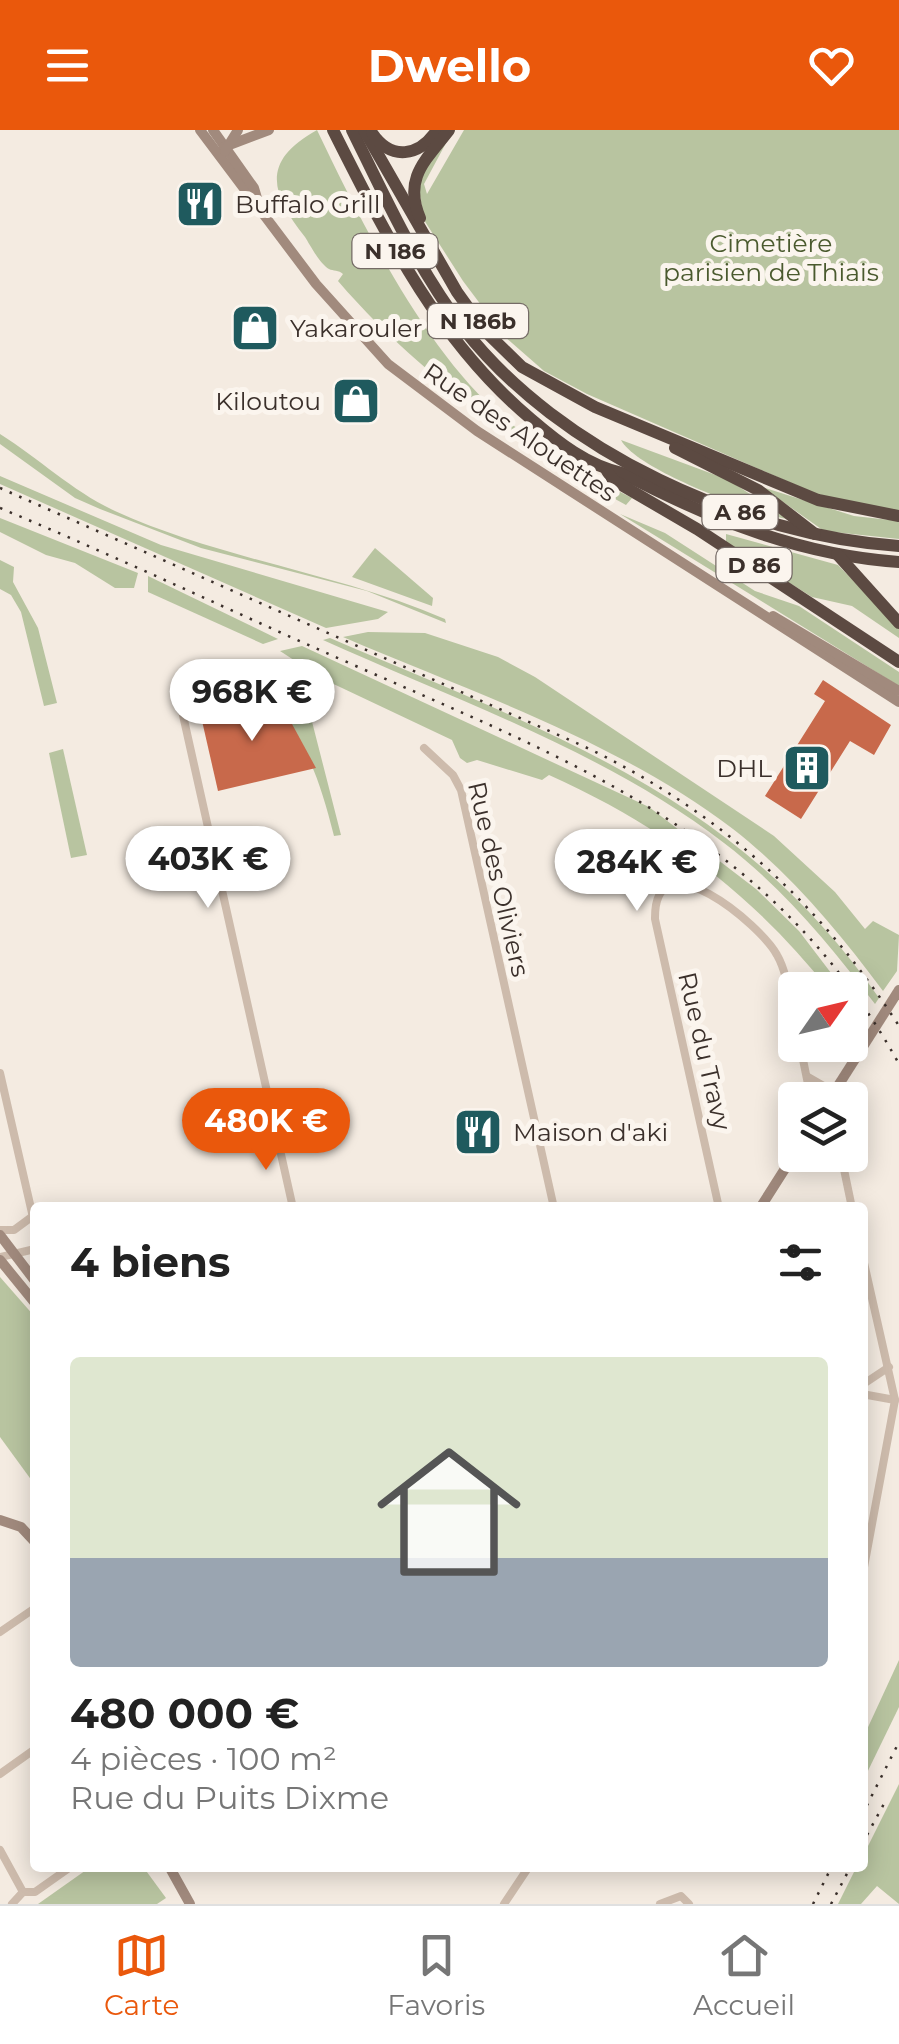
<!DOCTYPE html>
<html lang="fr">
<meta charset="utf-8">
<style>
:root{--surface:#fff;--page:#f2f2f2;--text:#222;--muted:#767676;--line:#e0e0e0;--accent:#ea580c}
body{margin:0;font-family:Montserrat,sans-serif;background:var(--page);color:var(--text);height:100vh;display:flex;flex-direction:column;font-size:38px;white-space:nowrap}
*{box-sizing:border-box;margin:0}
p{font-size:32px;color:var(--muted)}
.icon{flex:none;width:55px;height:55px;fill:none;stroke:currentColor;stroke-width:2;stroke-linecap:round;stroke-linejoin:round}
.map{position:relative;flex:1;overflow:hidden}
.drawer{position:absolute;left:30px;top:1072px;width:838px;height:670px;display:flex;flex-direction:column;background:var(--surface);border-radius:10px;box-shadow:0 5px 25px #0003}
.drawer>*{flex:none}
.needle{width:65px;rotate:56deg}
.tools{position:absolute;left:778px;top:842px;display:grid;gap:20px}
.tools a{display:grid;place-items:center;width:90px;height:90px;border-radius:10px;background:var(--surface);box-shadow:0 5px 25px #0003;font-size:50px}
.price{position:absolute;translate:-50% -85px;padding:0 22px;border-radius:35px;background:#fff;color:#222;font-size:32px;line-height:65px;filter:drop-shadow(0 2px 5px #0008)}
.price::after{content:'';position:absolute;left:50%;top:60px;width:30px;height:22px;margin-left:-15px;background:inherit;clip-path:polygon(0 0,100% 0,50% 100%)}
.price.active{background:var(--accent);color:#fff}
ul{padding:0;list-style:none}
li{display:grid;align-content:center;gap:20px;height:530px;padding:0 40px}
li+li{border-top:2px solid var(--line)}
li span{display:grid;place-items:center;height:310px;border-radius:10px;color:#555}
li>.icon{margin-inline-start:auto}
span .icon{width:180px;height:180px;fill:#fffc;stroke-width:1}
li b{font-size:42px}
h2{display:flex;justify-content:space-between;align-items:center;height:120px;padding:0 40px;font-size:42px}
header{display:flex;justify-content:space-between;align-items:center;height:130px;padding:0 40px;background:var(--accent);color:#fff;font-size:45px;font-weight:700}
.tab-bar{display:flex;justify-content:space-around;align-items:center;height:140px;border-top:2px solid var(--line);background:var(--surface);font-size:28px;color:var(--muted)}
.tab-bar a{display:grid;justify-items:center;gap:5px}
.tab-bar .active{color:var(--accent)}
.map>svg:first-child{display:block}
.green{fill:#b8c4a0}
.building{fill:#c8694b}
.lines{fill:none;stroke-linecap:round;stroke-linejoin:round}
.street{stroke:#cdbbac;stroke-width:8}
.secondary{stroke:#a18a7d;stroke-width:10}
.highway{stroke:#5c4a42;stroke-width:12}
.rail{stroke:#3b302b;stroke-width:2.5;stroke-dasharray:2.5 8;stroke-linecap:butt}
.labels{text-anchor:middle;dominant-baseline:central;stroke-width:10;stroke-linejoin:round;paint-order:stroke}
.shield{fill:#fbf5ee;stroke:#756b66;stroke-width:2.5}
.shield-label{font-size:22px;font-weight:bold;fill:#3b302b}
.poi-label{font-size:25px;fill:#3b302b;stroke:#fbf5ee;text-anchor:start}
.park-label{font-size:25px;fill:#4a5a2e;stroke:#fbf5ee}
.street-label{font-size:25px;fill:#3b302b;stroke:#fbf5ee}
</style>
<header><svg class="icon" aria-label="menu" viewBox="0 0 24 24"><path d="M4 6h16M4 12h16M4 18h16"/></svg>Dwello<svg class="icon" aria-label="heart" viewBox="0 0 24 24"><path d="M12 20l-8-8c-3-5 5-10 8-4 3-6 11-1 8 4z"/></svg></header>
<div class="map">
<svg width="899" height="1774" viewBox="0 0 899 1774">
<rect width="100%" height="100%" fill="#f4ebe1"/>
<g class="green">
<path d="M317 0C360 90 426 223 503 287 542 320 587 345 632 368L626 375C521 317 416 242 338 151L343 144C339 140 333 141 329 139 320 134 310 115 305 107 270 63 261 31 317 0Z"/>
<polygon points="453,0 424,54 427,64 464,0 899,0 899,382 876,380 814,363 587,264 544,241 505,207 463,151 424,90 417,48"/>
<path d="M0 304C40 329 72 361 115 381 220 429 338 443 445 489L446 493 367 461 201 418 100 379 75 368 0 314Z"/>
<path d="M621 310 729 350 787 389C751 382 637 340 621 310Z"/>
<polygon points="0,346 161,415 388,482 378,489 326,498 0,354"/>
<polygon points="762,357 854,386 899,391 899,409 824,401"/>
<polygon points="620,384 665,403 755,461 799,476 899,542 899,556"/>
<polygon points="0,388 138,443 134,458 115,458 75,433 46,425 0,402"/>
<polygon points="726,404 838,435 899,498 899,508 852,476 812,467 726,413"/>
<polygon points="375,418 433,468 432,476 352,447"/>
<polygon points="0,430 14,437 13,452 38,498 57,573 44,576 21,482 11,465 0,459"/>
<polygon points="148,446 278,509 263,514 148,462"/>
<path d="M368 502 425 503 498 527 535 547 774 706 835 762 865 799 873 791 899 805 897 841 883 861C839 802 792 745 733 699 619 612 474 563 343 507Z"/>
<path d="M330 508C547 601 739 666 879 868L875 874C830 815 783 758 724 713 606 622 458 571 323 510Z"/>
<path d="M302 516 649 677 756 759 799 801 844 860H829C753 764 661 695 549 645L542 650 477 630 467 633 460 628 452 610 323 549 280 521Z"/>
<path d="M225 534C256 534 279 563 308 576L341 705 334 706C313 623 295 586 225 534Z"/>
<polygon points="63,619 87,725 71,728 49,623"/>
<polygon points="0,1147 35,1187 35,1355 0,1307"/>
<polygon points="899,1530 899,1577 863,1651 863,1608"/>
<polygon points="899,1654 899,1774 877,1756 861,1774 838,1774 856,1738 862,1738 863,1726"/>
<polygon points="89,1738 144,1738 166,1768 157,1774 38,1774"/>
</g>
<g class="building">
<polygon points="203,56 218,78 191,92 181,78"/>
<polygon points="823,550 891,595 874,625 850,611 801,689 765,666 825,571 814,564"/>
<polygon points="266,567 292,594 316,638 218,661 200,582"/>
</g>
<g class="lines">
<g class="street">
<polyline points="176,554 293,1078"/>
<polyline points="424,618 453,645 461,660 554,1078"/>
<polyline points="800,915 809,959 818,970"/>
<polyline points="0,943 35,1096"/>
<polyline points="808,947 834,962"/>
<polyline points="841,1025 852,1078"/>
<path d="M719 1078 655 789C654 705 761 795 777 825 788 844 790 872 795 893"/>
<polyline points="0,1100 14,1100 33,1086"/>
<polyline points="862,1124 895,1270 862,1448"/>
<polyline points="0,1127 35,1119"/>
<polyline points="862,1255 889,1237"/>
<polyline points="862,1264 895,1270"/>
<polyline points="0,1502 35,1478"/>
<polyline points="0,1644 35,1619"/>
<polyline points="0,1720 23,1762"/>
<polyline points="12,1774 23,1762 35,1762 69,1738"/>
<polyline points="504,1774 528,1738"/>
<polyline points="660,1774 681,1766 689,1774"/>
</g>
<g class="secondary">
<polyline points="200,0 316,154 388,234 477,301 899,572"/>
<polyline points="213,0 254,58 259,75"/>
<polyline points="224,17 269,0"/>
<polyline points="225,21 238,0"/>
<polyline points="773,486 899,561"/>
<polyline points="829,970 899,860"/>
<polyline points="760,1078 795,1023"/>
<polyline points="0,1105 35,1151"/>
<polyline points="0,1130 35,1173"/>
<polyline points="0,1390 21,1397 35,1412"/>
<polyline points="170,1738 190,1774"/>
</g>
<g class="highway">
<path d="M333 0C387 107 438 211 531 289 559 313 587 335 622 343 710 389 799 425 899 432"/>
<path d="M352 0C385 67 417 138 463 198 559 322 745 406 899 416"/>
<polyline points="364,0 457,162 485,201 522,237 595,277 818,370 899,386"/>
<path d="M372 3C391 31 419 27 437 0"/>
<path d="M420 88C403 48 426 30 449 0"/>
<polyline points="675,318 758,360 815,404"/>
<polyline points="607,341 613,350 697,399 899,532"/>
<polyline points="837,424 899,493"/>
</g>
<g class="rail">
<path d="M0 358 581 615C715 678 819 771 899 896"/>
<path d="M0 378C115 426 227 479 340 529 568 630 771 702 899 934"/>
<polyline points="862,1685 899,1612"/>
<polyline points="862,1714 885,1672"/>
<polyline points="813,1774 831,1738"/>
<polyline points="831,1774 850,1738"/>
</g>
</g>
<defs>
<g id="restaurant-square" transform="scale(2.5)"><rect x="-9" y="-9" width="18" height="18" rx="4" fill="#1f5a5e" stroke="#fbf5ee"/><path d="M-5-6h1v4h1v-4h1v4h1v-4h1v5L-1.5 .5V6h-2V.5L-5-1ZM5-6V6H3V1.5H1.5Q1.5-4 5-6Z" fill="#fff"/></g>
<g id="shop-square" transform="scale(2.5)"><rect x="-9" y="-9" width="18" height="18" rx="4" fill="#1f5a5e" stroke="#fbf5ee"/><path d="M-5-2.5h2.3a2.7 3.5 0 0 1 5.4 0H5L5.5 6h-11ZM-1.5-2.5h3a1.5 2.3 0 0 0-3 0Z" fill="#fff"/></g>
<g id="building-square" transform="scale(2.5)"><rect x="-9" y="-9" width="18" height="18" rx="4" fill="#1f5a5e" stroke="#fbf5ee"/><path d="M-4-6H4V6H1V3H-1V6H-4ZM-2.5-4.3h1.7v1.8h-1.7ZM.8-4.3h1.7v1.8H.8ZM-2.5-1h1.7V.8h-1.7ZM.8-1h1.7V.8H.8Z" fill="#fff"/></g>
</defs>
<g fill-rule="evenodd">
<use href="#restaurant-square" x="200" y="74"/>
<use href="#shop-square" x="255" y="198"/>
<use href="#shop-square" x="356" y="271"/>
<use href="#building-square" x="807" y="638"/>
<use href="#restaurant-square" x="478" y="1002"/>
</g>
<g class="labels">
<g class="shield">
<rect x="352.5" y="104" width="85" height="34" rx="8"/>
<rect x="428" y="174" width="100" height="34" rx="8"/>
<rect x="702.5" y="365" width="75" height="34" rx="8"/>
<rect x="716.5" y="418" width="75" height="34" rx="8"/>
</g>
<g class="shield-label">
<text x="395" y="121">N 186</text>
<text x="478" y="191">N 186b</text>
<text x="740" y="382">A 86</text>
<text x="754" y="435">D 86</text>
</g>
<g class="poi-label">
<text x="235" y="74">Buffalo Grill</text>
<text x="290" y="198">Yakarouler</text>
<text x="321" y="271" text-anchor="end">Kiloutou</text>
<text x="772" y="638" text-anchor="end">DHL</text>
<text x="513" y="1002">Maison d'aki</text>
</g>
<g class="park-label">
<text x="771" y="113">Cimetière<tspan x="771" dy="29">parisien de Thiais</tspan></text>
</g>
<g class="street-label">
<text transform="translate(520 302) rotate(34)">Rue des Alouettes</text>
<text transform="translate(499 749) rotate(77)">Rue des Oliviers</text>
<text transform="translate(705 921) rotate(77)">Rue du Travy</text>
</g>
</g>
</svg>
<div class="tools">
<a><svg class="needle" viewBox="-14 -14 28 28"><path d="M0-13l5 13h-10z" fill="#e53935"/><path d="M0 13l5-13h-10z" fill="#767676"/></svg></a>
<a><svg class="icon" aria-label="layers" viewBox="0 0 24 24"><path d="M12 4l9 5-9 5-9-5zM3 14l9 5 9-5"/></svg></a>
</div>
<b class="price" style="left:252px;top:614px">968K €</b>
<b class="price" style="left:208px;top:781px">403K €</b>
<b class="price" style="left:637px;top:784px">284K €</b>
<b class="price active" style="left:266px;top:1043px">480K €</b>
<section class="drawer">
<h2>4 biens<svg class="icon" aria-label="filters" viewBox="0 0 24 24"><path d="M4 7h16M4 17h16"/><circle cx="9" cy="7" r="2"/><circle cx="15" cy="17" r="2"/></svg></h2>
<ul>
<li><span style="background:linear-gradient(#dfe7d0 65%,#9aa5b1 0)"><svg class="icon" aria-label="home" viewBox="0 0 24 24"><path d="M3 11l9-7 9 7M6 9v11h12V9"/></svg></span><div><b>480 000 €</b><p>4 pièces · 100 m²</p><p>Rue du Puits Dixme</p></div></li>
</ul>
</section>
</div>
<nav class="tab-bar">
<a class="active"><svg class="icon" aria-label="map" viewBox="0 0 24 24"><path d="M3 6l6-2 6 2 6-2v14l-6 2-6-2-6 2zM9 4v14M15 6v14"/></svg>Carte</a>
<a><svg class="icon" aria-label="saved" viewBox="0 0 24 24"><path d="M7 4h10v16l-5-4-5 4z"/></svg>Favoris</a>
<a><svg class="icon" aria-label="home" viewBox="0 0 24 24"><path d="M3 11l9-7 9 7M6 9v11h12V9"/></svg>Accueil</a>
</nav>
